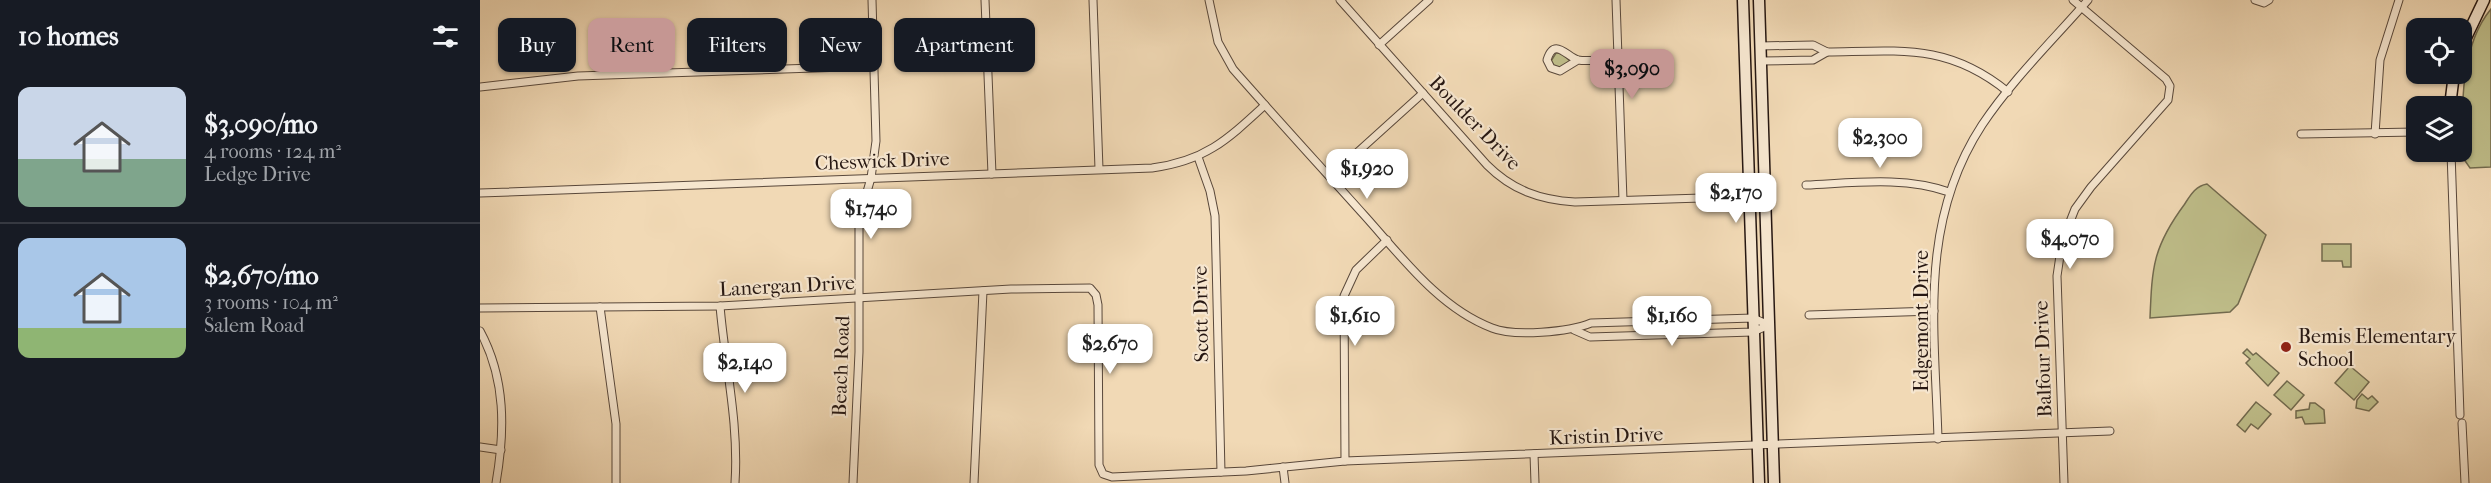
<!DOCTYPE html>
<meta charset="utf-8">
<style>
:root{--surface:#171b24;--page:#20242c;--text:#f1f3f6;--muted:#9ea1a6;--line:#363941;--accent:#c59692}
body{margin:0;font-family:"IM FELL French Canon",serif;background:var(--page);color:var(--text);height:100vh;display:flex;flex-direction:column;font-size:22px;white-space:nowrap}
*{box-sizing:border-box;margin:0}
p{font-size:20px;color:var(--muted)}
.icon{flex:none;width:33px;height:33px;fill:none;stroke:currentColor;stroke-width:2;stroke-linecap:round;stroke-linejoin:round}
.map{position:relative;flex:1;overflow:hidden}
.side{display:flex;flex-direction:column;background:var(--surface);width:480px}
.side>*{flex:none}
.top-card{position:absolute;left:18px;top:18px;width:570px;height:54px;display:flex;gap:12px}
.controls{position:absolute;left:1926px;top:18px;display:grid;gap:12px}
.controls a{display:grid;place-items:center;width:66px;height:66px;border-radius:12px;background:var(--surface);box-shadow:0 2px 4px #0004;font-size:30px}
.price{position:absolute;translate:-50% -51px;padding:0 14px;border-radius:12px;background:#fff;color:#222;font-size:20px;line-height:39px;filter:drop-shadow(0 2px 3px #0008)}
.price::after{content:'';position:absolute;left:50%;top:36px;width:18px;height:14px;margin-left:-9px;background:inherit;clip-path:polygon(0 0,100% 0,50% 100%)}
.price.on{background:var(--accent);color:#111}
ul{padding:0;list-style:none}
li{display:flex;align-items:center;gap:18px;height:150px;padding:0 18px}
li+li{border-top:2px solid var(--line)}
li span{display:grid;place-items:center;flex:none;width:168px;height:120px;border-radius:12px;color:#555}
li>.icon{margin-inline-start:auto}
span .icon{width:72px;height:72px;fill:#fffc;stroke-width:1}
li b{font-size:26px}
h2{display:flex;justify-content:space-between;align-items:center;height:72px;padding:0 18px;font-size:26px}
.pill{padding:0 21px;border-radius:12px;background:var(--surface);box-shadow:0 2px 4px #0004;font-size:21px;line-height:54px}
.pill.on{background:var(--accent);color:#111}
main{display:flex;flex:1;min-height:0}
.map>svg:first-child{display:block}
.green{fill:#bfbe8a;stroke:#726a4e;stroke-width:1.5}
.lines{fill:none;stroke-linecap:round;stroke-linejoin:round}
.street-casing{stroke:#59483b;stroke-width:9}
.secondary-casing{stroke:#261712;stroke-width:13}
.street{stroke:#f6e6cf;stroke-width:7}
.secondary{stroke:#f6e6cf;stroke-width:10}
.poi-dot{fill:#8f2418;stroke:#f6e6cf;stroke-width:2}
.labels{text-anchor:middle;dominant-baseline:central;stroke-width:4.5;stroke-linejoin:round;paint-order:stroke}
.street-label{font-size:20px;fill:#261712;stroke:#f6e6cf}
.poi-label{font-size:20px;fill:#261712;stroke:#f6e6cf;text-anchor:start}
</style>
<main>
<section class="side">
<h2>10 homes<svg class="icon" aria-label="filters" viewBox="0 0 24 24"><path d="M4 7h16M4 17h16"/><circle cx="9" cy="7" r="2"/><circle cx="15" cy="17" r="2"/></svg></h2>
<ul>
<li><span style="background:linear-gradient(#c9d6e8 60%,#7fa58c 0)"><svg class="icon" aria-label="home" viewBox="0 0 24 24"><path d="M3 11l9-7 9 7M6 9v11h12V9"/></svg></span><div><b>$3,090/mo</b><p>4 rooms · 124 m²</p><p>Ledge Drive</p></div></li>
<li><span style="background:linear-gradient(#a9c7e8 75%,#8fb573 0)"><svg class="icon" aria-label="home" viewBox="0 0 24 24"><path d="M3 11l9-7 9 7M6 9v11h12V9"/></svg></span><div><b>$2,670/mo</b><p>3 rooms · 104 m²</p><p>Salem Road</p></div></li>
</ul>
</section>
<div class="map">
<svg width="2011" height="483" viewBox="0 0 2011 483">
<rect width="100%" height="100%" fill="#f1d9b5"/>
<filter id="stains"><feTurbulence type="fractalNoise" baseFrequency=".00333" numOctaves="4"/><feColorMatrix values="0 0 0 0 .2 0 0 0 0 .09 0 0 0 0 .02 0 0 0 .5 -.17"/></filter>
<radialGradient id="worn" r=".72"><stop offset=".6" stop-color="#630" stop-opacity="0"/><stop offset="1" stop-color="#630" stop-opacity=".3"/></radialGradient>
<g class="green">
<path d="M2011 9V167L1990 168 1979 152H1982C1982 106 1980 46 2011 9Z"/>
<polygon points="1076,53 1081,53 1090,61 1080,68 1075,67 1071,61"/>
<path d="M1727 184 1786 235 1758 304 1750 312 1670 318C1672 267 1673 247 1704 205 1710 196 1715 186 1727 184Z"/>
<polygon points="1842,244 1871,244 1871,267 1863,267 1862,261 1842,261"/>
<polygon points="1767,349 1773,355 1776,353 1799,373 1788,386 1766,363 1770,359 1763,353"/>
<polygon points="1870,366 1889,382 1874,400 1855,383"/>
<polygon points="1807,381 1824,395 1811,410 1794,395"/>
<polygon points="1882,394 1888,399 1892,396 1898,402 1889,411 1876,408 1877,400"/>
<polygon points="1776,402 1791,414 1778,429 1771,424 1765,432 1757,425"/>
<polygon points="1830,403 1835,403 1844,410 1845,423 1825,424 1822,417 1816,418 1816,411 1829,409"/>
</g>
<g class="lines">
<g class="street-casing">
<g id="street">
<polyline points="505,0 512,174"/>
<polyline points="613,0 619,169"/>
<path d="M729 0 738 42 753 69C796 118 840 166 884 215 921 256 959 308 1012 328 1034 337 1089 332 1111 323L1273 318 1289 325"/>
<path d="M860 0 1007 165C1032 190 1060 200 1095 202L1285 196"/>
<polyline points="1136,0 1143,200"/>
<polyline points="1775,0 1784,3 1789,0"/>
<polyline points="899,45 949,0"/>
<path d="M1280 46 1333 45 1347 52C1420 51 1468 43 1528 92"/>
<path d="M1098 60 1080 71 1071 68 1067 60C1074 36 1087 57 1098 60 1110 62 1126 59 1138 58"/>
<polyline points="1281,61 1333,60 1347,52"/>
<polyline points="0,87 98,76 394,66"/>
<polyline points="1821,134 1936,132"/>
<polyline points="1895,134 1900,60 1919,0"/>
<polyline points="1971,152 1980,415"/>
<polyline points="718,157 730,191 735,216 741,472"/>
<polyline points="850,177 943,93"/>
<path d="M1326 185C1373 183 1424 176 1469 192"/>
<path d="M0 193 672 168C725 161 747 140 785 105"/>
<path d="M240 306C245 365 259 423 255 483"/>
<polyline points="120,307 136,424 136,483"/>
<polyline points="0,308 240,306 531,289 610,288 616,295 618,305 619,465 623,474 632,477 766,471 865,461 1630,431"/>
<polyline points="1329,315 1454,311"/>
<polyline points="1094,330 1110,337 1273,332 1289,325"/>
<path d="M0 331C26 379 25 431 16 483"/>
<polyline points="1982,423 1985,483"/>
<path d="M1458 439C1455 329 1438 223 1502 125 1532 80 1573 40 1608 0"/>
<polyline points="0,447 21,450"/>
<polyline points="1054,454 1055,483"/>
<polyline points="865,461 864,296 876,270 907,240"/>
<polyline points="803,467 805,483"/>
<polyline points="373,483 379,352 379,219 391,178 396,141 392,0"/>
<polyline points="494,483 503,291"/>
<polyline points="1584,483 1577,276 1582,242 1595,209 1611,187 1688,100 1690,86 1686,79 1593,0"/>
</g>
</g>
<g class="secondary-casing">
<g id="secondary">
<polyline points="1263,0 1279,483"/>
<polyline points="1279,0 1294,483"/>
<polyline points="1982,46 2004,0"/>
<polyline points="1970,106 1974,74"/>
</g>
</g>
<use href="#street" class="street"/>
<use href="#secondary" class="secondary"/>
</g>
<circle class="poi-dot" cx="1806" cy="347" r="6"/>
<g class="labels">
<g class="street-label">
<text transform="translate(995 123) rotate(46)">Boulder Drive</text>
<text transform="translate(402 161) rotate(-2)">Cheswick Drive</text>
<text transform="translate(307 286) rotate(-3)">Lanergan Drive</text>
<text transform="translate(721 314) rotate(-91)">Scott Drive</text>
<text transform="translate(1441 321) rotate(-90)">Edgemont Drive</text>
<text transform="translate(1563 359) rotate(-92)">Balfour Drive</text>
<text transform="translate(361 366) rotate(-88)">Beach Road</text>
<text transform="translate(1126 436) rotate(-2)">Kristin Drive</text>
</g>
<g class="poi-label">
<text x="1818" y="336">Bemis Elementary<tspan x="1818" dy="23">School</tspan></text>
</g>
</g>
<rect width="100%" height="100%" filter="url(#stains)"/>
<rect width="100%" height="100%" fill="url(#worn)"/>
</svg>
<div class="controls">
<a><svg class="icon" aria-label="locate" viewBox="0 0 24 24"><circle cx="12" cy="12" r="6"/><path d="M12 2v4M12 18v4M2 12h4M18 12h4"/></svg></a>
<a><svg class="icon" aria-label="layers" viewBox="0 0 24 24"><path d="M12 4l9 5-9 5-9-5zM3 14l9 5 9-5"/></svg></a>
</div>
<b class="price on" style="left:1152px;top:100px">$3,090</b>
<b class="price" style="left:1400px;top:169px">$2,300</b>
<b class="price" style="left:887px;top:200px">$1,920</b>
<b class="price" style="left:1256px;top:224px">$2,170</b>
<b class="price" style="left:391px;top:240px">$1,740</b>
<b class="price" style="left:1590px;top:270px">$4,070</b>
<b class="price" style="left:875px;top:347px">$1,610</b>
<b class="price" style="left:1192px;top:347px">$1,160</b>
<b class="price" style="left:630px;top:375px">$2,670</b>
<b class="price" style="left:265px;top:394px">$2,140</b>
<div class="top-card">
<a class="pill">Buy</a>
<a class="pill on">Rent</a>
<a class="pill">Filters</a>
<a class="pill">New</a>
<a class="pill">Apartment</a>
</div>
</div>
</main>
